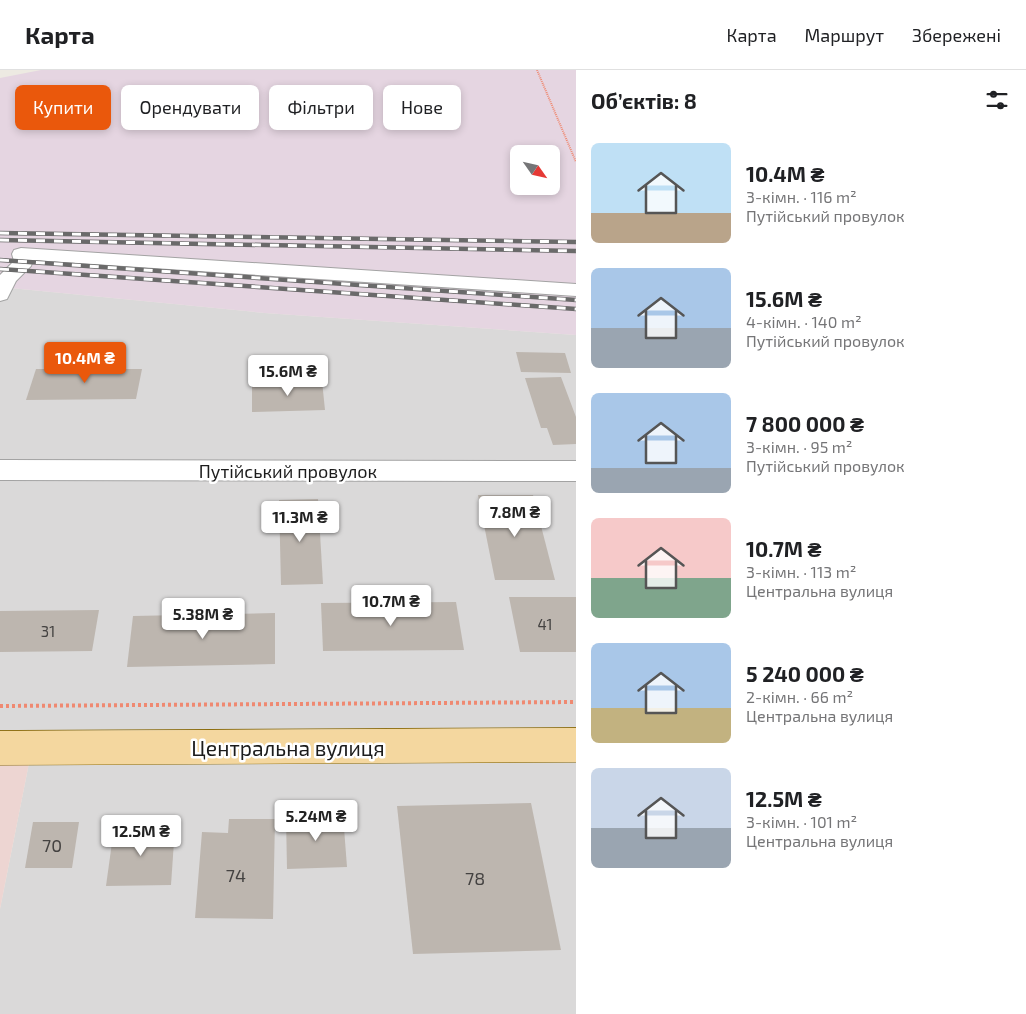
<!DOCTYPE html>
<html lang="uk">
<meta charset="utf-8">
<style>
:root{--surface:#fff;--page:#f2f2f2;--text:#202124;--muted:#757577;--line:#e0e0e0;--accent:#ea580c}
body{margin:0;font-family:"Exo 2",sans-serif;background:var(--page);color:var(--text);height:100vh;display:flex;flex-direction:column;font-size:19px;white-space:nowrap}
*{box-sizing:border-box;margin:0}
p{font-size:16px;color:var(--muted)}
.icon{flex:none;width:28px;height:28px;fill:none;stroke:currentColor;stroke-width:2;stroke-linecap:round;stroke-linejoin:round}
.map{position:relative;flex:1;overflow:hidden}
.details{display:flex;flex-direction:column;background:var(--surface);width:450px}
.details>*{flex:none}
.hud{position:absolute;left:15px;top:15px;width:475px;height:45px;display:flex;gap:10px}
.needle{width:32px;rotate:124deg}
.fabs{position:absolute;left:510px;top:75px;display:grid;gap:10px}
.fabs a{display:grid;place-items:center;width:50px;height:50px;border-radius:8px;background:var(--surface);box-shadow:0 2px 8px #0003;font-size:25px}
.price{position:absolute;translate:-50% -42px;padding:0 11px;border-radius:5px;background:#fff;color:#222;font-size:16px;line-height:32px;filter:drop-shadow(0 1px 2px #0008)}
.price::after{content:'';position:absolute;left:50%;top:30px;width:15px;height:11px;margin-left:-8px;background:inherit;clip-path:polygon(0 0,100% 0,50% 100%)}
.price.current{background:var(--accent);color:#fff}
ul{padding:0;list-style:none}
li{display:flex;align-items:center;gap:15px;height:125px;padding:0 15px}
li span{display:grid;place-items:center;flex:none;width:140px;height:100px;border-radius:8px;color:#555}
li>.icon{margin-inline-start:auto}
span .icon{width:60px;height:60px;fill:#fffc;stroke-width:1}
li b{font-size:21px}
h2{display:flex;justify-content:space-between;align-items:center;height:60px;padding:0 15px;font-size:21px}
.tag{padding:0 18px;border-radius:8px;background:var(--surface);box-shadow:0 2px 8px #0003;font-size:18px;line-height:45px}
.tag.current{background:var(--accent);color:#fff}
header{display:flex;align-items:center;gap:30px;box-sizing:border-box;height:70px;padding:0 25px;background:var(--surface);border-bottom:1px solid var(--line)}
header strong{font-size:24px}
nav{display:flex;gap:28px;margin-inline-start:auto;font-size:18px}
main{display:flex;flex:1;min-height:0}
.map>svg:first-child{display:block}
.residential{fill:#dad9d9}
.commercial{fill:#edd5d2}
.industrial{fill:#e5d5e1;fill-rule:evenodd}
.building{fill:#bdb6af}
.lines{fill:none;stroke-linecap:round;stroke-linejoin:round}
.minor-casing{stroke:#a3a3a3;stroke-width:2}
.major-casing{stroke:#896a0b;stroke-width:1}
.path-far1{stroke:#ef8971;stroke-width:2;stroke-dasharray:1 1;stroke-linecap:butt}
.path{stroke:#ef8971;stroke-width:4;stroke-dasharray:3 3;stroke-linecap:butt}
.minor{fill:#fff;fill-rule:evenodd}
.major{fill:#f4d79f;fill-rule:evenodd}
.rail-casing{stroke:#6a6a6a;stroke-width:4.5}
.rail{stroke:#fff;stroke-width:3;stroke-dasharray:9;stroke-linecap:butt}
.labels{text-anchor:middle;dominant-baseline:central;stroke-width:5;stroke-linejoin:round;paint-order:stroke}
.number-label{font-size:15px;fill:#444241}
.street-label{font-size:18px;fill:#1c1c1c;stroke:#fff}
.near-number-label{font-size:18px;fill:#444241}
.near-street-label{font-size:21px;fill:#1c1c1c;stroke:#fff}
</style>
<header>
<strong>Карта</strong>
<nav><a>Карта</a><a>Маршрут</a><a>Збережені</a></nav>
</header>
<main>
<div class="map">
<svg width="576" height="944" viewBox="0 0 576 944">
<rect width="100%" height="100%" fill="#edeae2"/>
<g class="residential">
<polygon points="0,217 265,243 576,265 576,663 0,667"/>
<polygon points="576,689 576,944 0,944 0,839 29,693"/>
</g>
<polygon class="commercial" points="0,693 29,693 0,839"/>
<path class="industrial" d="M41 0H576V265L265 243 0 217V8ZM519 84H551V116H519Z"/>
<g class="building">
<polygon points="516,282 565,283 571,303 521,302"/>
<polygon points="36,299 142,299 136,329 26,330"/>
<polygon points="561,307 576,347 576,374 553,375 547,358 541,358 525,308"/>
<polygon points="322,311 325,340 252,342 252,313"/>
<polygon points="478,425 533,425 555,510 495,510"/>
<polygon points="318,429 323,514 281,515 279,430"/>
<polygon points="509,527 576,527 576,582 520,582"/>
<polygon points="456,532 464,580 323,581 321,533"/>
<polygon points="99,540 92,581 0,582 0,541"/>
<polygon points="275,543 275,594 127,597 133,546"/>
<polygon points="531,733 561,880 413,884 397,736"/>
<polygon points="343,745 347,797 287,799 286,747"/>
<polygon points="229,749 275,749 273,849 195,848 202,762 228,763"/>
<polygon points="33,752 79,752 72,798 25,798"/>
<polygon points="175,757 171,815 106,816 114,758"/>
</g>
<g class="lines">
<g class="minor-casing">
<g id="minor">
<polygon points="21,178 576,214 576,226 33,190 31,196 16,211 7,229 0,231 0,205 14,191 12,184 14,180"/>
<polygon points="0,390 576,391 576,411 0,410"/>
</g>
</g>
<g class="major-casing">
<polygon id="major" points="576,658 576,692 0,695 0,661"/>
</g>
<polyline class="path-far1" points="537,0 576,92"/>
<polyline class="path" points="0,636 576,632"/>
<use href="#minor" class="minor"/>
<use href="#major" class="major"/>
<g class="rail-casing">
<g id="rail">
<polyline points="0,163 576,172"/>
<polyline points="0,170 576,181"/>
<polyline points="0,190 576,230"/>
<polyline points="0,199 576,239"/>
</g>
</g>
<use href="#rail" class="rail"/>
</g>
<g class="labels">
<g class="number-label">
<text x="545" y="554">41</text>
<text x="48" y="561">31</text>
</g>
<g class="street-label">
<text x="288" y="401">Путійський провулок</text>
</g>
<g class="near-number-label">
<text x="52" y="775">70</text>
<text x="236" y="805">74</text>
<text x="475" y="808">78</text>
</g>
<g class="near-street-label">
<text x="288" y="677">Центральна вулиця</text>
</g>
</g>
</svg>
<div class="fabs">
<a><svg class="needle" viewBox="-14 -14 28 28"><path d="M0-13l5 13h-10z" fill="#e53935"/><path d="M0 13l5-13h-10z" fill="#757577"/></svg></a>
</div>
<b class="price current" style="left:85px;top:314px">10.4M ₴</b>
<b class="price" style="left:288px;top:327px">15.6M ₴</b>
<b class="price" style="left:515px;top:468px">7.8M ₴</b>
<b class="price" style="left:300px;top:473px">11.3M ₴</b>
<b class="price" style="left:391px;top:557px">10.7M ₴</b>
<b class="price" style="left:203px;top:570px">5.38M ₴</b>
<b class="price" style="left:316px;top:772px">5.24M ₴</b>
<b class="price" style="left:141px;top:787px">12.5M ₴</b>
<div class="hud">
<a class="tag current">Купити</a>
<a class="tag">Орендувати</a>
<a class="tag">Фільтри</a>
<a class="tag">Нове</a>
</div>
</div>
<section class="details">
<h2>Об’єктів: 8<svg class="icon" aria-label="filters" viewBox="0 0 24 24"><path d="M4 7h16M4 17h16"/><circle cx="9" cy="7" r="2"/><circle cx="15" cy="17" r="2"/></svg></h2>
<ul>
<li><span style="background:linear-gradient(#bfe0f5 70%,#b9a48a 0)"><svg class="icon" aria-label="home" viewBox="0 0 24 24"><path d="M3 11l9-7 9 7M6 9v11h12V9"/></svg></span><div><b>10.4M ₴</b><p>3-кімн. · 116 m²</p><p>Путійський провулок</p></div></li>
<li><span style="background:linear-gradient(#a9c7e8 60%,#9aa5b1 0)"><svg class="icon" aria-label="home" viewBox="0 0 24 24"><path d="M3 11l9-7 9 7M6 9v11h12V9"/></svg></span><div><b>15.6M ₴</b><p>4-кімн. · 140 m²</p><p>Путійський провулок</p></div></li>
<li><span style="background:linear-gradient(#a9c7e8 75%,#9aa5b1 0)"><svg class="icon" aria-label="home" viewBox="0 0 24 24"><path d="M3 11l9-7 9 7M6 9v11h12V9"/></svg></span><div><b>7 800 000 ₴</b><p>3-кімн. · 95 m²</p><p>Путійський провулок</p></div></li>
<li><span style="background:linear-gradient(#f6c9c9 60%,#7fa58c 0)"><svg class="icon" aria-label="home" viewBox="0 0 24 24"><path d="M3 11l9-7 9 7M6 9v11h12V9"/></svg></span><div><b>10.7M ₴</b><p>3-кімн. · 113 m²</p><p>Центральна вулиця</p></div></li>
<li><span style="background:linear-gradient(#a9c7e8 65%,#c2b280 0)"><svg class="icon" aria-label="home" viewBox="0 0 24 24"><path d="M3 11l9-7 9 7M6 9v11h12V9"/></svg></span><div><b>5 240 000 ₴</b><p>2-кімн. · 66 m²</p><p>Центральна вулиця</p></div></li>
<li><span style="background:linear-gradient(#c9d6e8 60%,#9aa5b1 0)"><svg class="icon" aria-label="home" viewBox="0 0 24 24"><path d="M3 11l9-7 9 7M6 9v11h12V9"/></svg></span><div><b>12.5M ₴</b><p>3-кімн. · 101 m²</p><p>Центральна вулиця</p></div></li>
</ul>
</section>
</main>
